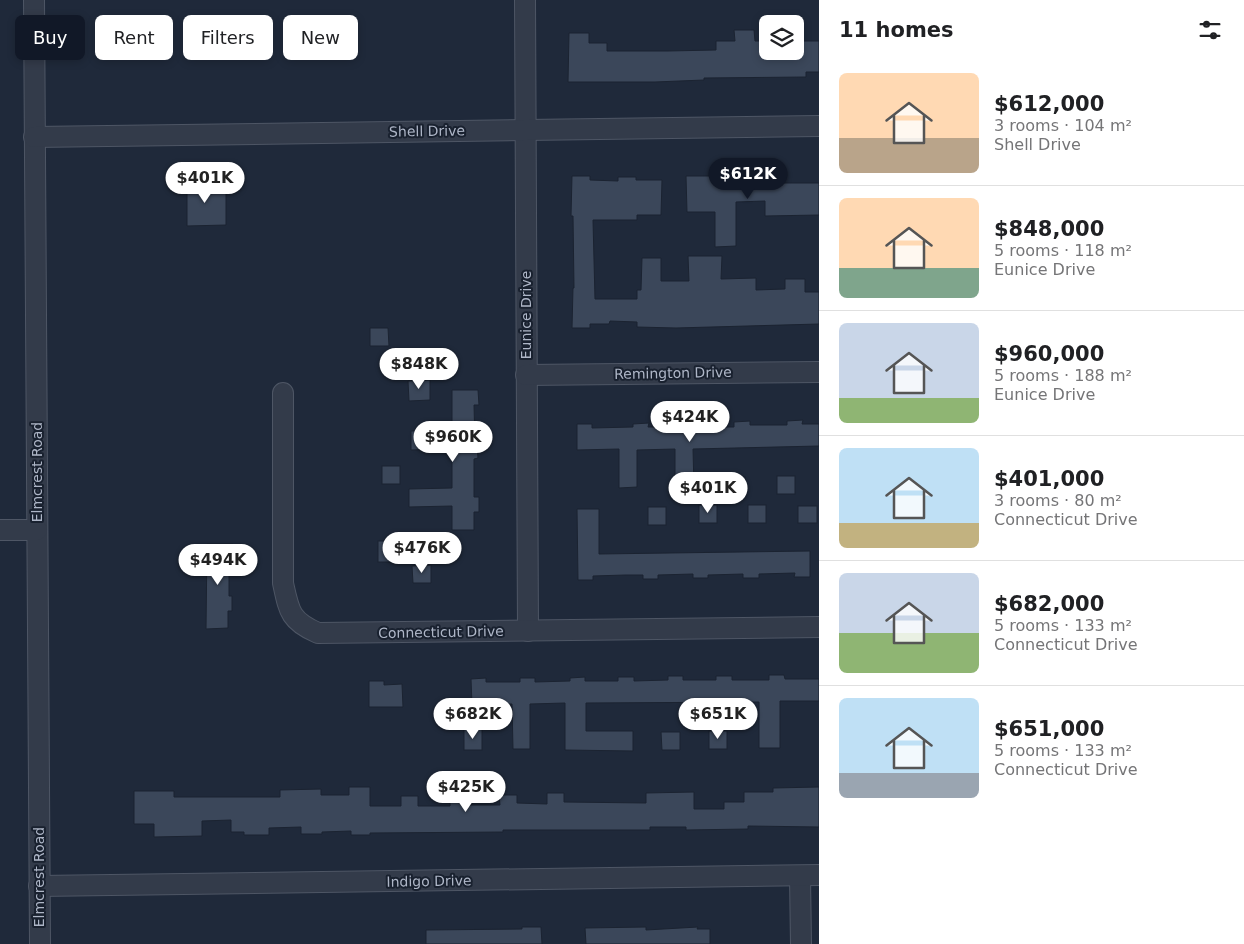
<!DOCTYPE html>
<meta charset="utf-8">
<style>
:root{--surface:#fff;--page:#f2f2f2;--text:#202124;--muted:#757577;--line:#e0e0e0;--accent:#111827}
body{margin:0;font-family:"DejaVu Sans",sans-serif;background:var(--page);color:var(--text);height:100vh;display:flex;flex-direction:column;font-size:19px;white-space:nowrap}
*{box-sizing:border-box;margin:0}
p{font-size:16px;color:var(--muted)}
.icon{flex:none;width:28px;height:28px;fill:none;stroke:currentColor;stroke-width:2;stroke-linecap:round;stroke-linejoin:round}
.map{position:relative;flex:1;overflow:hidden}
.panel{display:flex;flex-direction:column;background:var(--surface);width:425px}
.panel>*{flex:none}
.banner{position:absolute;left:15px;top:15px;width:475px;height:45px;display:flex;gap:10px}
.buttons{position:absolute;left:759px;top:15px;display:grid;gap:10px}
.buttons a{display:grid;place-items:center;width:45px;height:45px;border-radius:8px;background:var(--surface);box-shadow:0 2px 8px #0003;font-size:25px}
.price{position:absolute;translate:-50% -42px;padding:0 11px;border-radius:18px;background:#fff;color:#222;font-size:16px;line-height:32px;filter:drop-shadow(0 1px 2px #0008)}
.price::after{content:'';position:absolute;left:50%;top:30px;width:15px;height:11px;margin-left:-8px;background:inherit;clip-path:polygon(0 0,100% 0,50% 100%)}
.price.on{background:var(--accent);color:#fff}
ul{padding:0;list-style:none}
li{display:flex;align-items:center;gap:15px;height:125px;padding:0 20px}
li+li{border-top:1px solid var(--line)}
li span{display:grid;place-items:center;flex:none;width:140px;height:100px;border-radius:8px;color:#555}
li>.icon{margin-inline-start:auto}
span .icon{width:60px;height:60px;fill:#fffc;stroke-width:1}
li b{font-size:21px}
h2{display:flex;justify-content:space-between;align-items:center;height:60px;padding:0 20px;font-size:21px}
.pill{padding:0 18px;border-radius:8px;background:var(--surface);box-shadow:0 2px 8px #0003;font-size:18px;line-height:45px}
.pill.on{background:var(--accent);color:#fff}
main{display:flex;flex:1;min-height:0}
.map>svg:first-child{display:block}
.building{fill:#3b475a;stroke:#1b2331}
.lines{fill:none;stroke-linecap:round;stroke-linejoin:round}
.street-casing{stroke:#4e5665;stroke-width:22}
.street{stroke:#333b4a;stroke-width:20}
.labels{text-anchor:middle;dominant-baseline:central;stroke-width:4;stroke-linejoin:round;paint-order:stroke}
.street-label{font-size:14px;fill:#aeb6c7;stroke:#19212f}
</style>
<main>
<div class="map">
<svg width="819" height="944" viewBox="0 0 819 944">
<rect width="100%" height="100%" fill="#1f293a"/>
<g class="building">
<polygon points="734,30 754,30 755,41 768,41 768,51 795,51 795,41 819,41 819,72 806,72 806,77 704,78 704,80 655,82 568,82 569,33 589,33 589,43 607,43 607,51 668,51 716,50 716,41 735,41"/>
<polygon points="765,175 782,175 782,183 819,183 819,215 765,216 765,201 736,202 736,246 715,247 715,212 687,212 686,176 734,176 735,180 765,179"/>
<polygon points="572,176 590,176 590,180 618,181 618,177 636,177 636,180 662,180 661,215 637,215 637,220 593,220 595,299 637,299 637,290 641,290 642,258 661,258 661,281 689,281 688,256 722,256 721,279 756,278 756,290 785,289 785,279 805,279 805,292 819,292 819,324 676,328 637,327 637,322 610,321 609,324 590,324 590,328 572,328 573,288 574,288 573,216 571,216"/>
<polygon points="207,178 207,191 226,190 226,225 187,226 187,179"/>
<polygon points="370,328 388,328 389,346 370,346"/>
<polygon points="430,380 430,400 409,401 408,381"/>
<polygon points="452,390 478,390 479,405 474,405 475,444 477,444 478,458 474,459 474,497 479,497 479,512 474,512 474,530 452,530 452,506 409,507 409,489 452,488 452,449 411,450 411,431 452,431"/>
<polygon points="803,420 802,424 819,424 819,446 693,449 694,488 675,488 675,449 637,450 637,487 619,488 619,449 577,450 577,424 592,424 592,428 633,427 633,424 649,423 648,427 684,427 684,423 699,423 699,427 734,427 734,422 750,421 750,425 787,425 787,421"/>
<rect x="382" y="466" width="18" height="18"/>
<rect x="777" y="476" width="18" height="18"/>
<rect x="727" y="477" width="18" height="18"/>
<rect x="699" y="505" width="18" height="18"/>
<rect x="748" y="505" width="18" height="18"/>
<rect x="798" y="506" width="19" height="17"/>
<rect x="648" y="507" width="18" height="18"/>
<polygon points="577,509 599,509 599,554 810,551 810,577 794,577 795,573 759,574 759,578 743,578 743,574 708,575 708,578 693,578 693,574 658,575 658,579 643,579 643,575 625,575 593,576 593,580 578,580"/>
<rect x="378" y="541" width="22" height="21"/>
<polygon points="207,544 233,544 233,559 229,559 229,596 232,596 232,611 228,611 228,628 206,629"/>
<polygon points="431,565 431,583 413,583 412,566"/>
<polygon points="769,675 784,675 785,679 819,679 819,701 780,701 780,748 759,748 759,702 586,703 586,731 633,731 633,751 565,750 565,703 530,704 530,749 513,749 512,704 472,705 471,679 486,678 486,682 520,682 520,678 535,678 535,682 570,681 570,678 585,677 585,681 618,681 618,677 634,677 634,681 668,680 668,676 683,676 683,680 716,680 716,676 732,676 732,680 769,680"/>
<polygon points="369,681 384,681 384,685 402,684 403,707 369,707"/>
<rect x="464" y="729" width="18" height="21"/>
<rect x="709" y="731" width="18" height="18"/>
<polygon points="661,732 680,732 680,750 662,750"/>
<polygon points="349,787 370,787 370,806 401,806 401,796 418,796 418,806 450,806 450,796 467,796 467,805 500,805 499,795 517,795 517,803 547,804 547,793 564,793 564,802 646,803 646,793 694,792 694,809 724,809 724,802 744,802 744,792 773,792 773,788 819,787 819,827 748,826 748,829 686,830 686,827 650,827 650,830 503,830 503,832 370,833 370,835 351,835 351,831 322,832 322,834 301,834 301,827 269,828 269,835 244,835 244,832 231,832 231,820 202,821 202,836 154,837 154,824 134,824 134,791 174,791 174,797 280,797 280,790 321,789 321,795 349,795"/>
<polygon points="522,927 541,927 542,944 426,944 426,930 522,929"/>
<polygon points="646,927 646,930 698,927 697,929 710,929 710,944 586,944 585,928"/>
</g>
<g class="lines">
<g class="street-casing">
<g id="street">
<polyline points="34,0 40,944"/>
<polyline points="525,0 528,631"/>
<polyline points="34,137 819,126"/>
<polyline points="526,375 819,372"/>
<path d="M283 393V583C289 611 290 621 318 633L819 627"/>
<polyline points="0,530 37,530"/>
<polyline points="800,876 801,944"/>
<polyline points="39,886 819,875"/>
</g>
</g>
<use href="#street" class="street"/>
</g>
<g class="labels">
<g class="street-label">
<text transform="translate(427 131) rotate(-1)">Shell Drive</text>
<text transform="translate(526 315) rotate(-90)">Eunice Drive</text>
<text transform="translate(673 373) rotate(-1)">Remington Drive</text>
<text transform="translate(37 472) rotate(-90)">Elmcrest Road</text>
<text transform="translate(441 632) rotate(-1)">Connecticut Drive</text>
<text transform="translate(39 877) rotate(-90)">Elmcrest Road</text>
<text transform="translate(429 881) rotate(-1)">Indigo Drive</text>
</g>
</g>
</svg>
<div class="buttons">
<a><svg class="icon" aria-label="layers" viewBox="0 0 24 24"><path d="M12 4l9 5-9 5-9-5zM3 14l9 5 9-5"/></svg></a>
</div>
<b class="price on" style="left:748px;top:200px">$612K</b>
<b class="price" style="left:205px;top:204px">$401K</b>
<b class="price" style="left:419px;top:390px">$848K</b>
<b class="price" style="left:690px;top:443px">$424K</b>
<b class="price" style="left:453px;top:463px">$960K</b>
<b class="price" style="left:708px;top:514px">$401K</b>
<b class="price" style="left:422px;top:574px">$476K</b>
<b class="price" style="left:218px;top:586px">$494K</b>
<b class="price" style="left:473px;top:740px">$682K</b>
<b class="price" style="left:718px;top:740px">$651K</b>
<b class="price" style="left:466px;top:813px">$425K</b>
<div class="banner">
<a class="pill on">Buy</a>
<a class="pill">Rent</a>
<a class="pill">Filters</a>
<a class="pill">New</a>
</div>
</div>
<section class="panel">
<h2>11 homes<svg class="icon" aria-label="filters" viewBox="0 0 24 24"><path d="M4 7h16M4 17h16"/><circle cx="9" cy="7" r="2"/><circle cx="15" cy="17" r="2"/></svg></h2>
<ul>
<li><span style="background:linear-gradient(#ffd9b3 65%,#b9a48a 0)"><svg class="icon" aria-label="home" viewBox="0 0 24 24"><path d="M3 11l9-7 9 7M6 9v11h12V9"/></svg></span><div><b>$612,000</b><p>3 rooms · 104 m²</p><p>Shell Drive</p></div></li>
<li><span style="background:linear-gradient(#ffd9b3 70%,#7fa58c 0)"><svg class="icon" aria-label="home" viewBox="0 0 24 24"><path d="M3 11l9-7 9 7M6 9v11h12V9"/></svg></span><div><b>$848,000</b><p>5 rooms · 118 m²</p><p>Eunice Drive</p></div></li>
<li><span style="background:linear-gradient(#c9d6e8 75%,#8fb573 0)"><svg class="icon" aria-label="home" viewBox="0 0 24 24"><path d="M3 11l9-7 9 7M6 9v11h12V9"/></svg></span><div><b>$960,000</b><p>5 rooms · 188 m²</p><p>Eunice Drive</p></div></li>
<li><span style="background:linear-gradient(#bfe0f5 75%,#c2b280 0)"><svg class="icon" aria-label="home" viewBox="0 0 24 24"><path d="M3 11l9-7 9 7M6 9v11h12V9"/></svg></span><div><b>$401,000</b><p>3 rooms · 80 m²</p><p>Connecticut Drive</p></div></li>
<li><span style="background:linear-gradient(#c9d6e8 60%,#8fb573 0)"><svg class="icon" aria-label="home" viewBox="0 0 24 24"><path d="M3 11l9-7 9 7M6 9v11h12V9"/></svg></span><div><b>$682,000</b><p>5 rooms · 133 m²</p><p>Connecticut Drive</p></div></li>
<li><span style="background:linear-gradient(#bfe0f5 75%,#9aa5b1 0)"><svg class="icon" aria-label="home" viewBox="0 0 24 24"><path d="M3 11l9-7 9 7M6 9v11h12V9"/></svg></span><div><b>$651,000</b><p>5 rooms · 133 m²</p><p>Connecticut Drive</p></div></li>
</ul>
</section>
</main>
